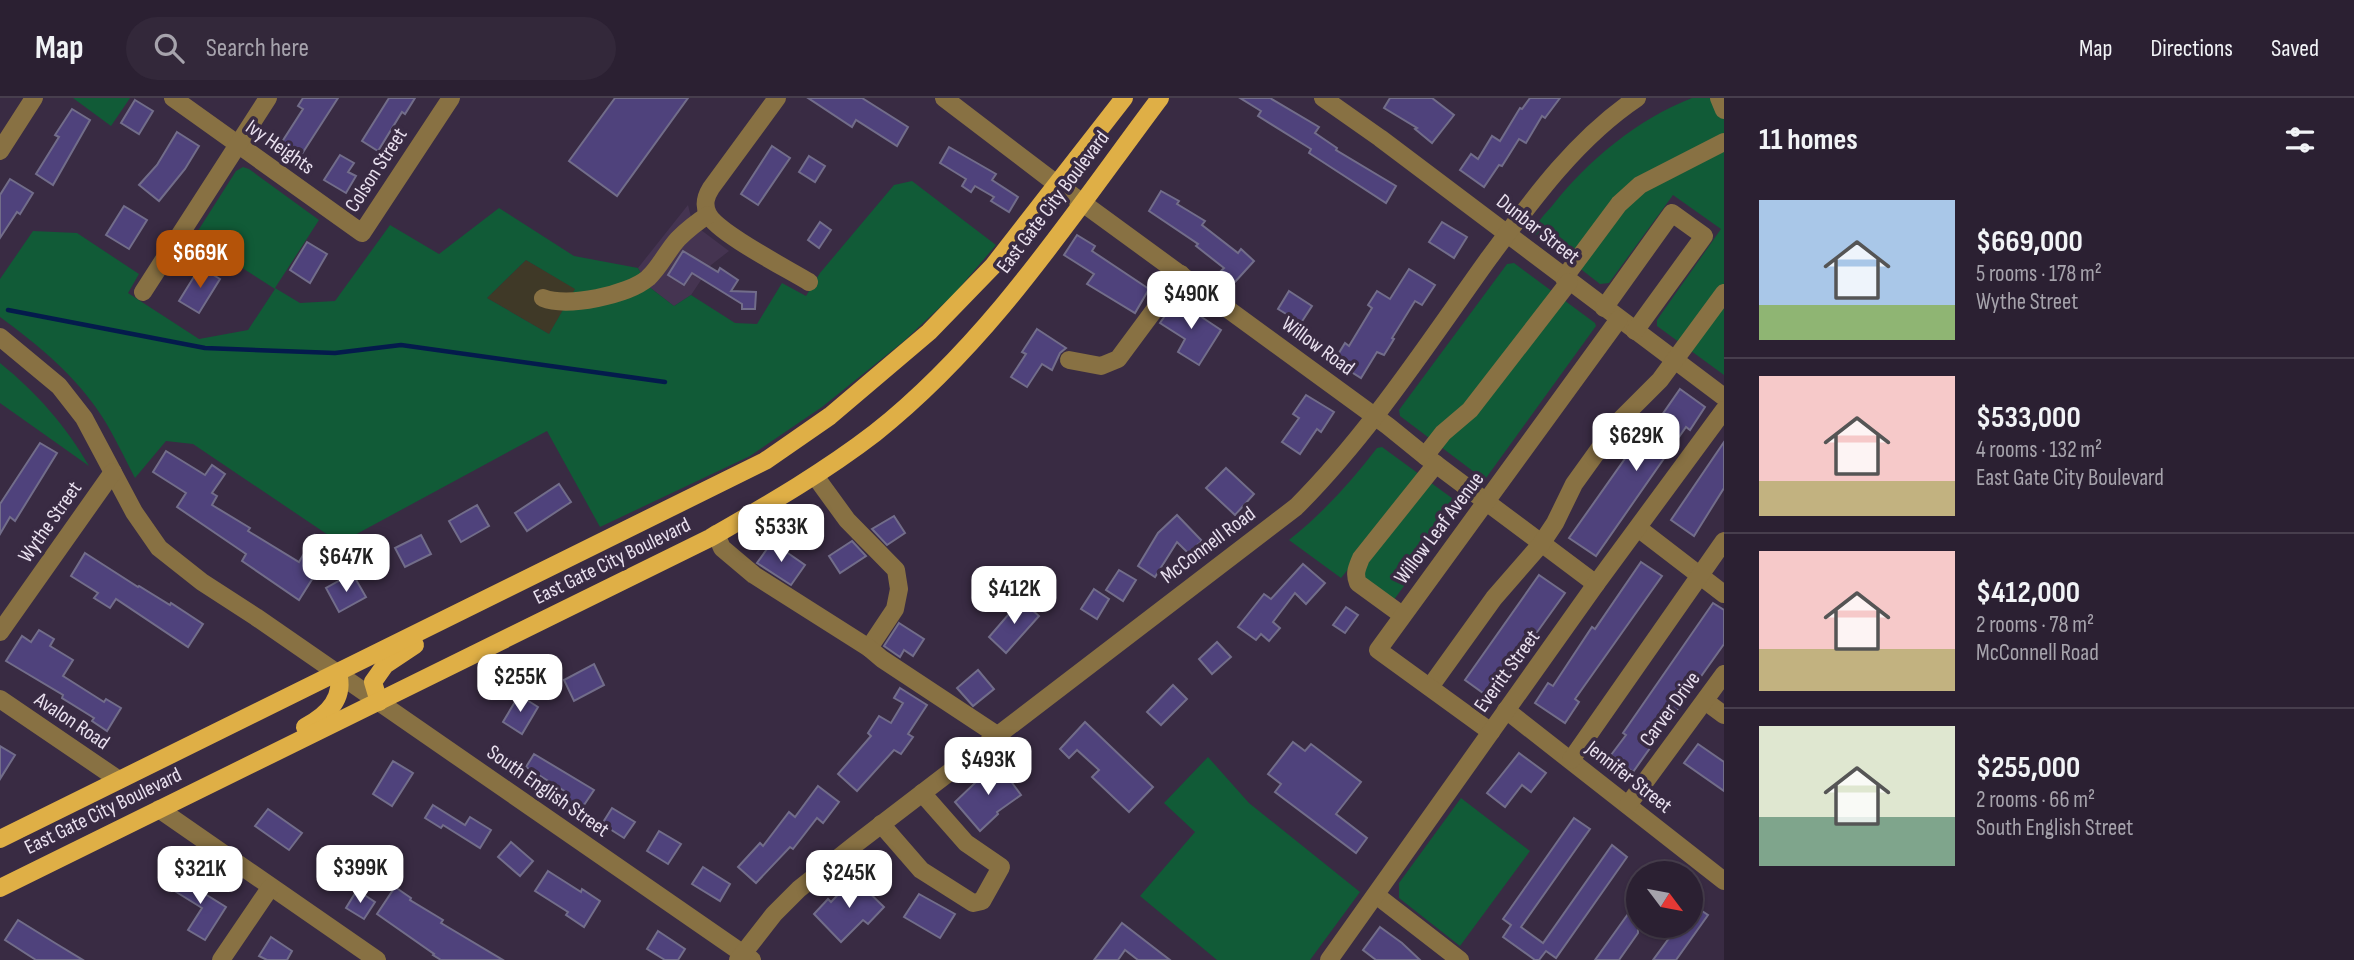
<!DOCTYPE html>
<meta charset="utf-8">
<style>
:root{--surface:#2b2032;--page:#33283a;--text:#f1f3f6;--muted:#a6a3ac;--line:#473e4d;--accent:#b45309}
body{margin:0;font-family:"Sofia Sans Condensed",sans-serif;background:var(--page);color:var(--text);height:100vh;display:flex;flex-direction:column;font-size:26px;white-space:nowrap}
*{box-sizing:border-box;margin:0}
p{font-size:23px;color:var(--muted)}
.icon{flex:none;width:38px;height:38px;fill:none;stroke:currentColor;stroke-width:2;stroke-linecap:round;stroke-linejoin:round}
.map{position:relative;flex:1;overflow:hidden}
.panel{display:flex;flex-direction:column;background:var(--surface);width:630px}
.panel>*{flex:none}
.needle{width:46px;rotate:122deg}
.buttons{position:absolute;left:1626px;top:763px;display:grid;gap:14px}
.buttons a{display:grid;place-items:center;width:77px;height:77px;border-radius:50%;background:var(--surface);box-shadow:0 2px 5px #0004,0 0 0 2px var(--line);font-size:35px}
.price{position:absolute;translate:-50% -60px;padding:0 16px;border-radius:14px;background:#fff;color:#222;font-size:23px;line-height:46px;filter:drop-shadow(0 2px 4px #0008)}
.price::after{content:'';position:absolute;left:50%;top:42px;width:21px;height:16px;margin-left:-10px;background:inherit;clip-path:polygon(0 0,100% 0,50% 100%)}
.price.active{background:var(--accent);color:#fff}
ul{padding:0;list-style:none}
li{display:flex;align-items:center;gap:21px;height:175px;padding:0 35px}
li+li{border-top:2px solid var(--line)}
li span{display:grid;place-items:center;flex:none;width:196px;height:140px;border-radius:0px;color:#555}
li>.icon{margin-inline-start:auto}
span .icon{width:84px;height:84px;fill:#fffc;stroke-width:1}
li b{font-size:30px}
h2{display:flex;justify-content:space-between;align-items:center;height:84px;padding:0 35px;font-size:30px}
header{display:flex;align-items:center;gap:42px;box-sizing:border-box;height:98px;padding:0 35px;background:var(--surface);border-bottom:2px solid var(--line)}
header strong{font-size:33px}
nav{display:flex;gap:38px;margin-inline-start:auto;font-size:24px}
.search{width:490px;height:63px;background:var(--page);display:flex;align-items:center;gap:18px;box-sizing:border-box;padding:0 24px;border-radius:38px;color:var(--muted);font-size:26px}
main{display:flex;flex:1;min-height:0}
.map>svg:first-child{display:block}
.built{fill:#453451}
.industrial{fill:#3f3927}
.green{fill:#115b37;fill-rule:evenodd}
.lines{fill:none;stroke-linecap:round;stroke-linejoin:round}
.stream{stroke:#041b4c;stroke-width:4.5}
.building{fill:#4f427c;stroke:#726d8a;stroke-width:2}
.minor{stroke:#887143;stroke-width:18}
.major{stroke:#dfaf46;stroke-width:18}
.labels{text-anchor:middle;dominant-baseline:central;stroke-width:7;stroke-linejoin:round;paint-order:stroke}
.street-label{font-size:21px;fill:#e9e0ef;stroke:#392b43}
</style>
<header>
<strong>Map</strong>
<div class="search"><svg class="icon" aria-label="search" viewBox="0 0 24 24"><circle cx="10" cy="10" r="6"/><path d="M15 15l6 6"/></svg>Search here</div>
<nav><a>Map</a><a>Directions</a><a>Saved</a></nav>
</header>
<main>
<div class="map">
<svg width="1724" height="862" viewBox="0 0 1724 862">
<rect width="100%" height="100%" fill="#392b43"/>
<polygon class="built" points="688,107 691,119 701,132 729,153 711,167 691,197 674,208 648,188 638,170"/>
<polygon class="industrial" points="526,162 576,191 549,236 487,200"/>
<g class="green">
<polygon points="73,0 130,0 111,28"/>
<path d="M1692 0H1724V277L1657 228V222L1721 131 1673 97 1609 185 1600 186 1533 134C1537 124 1545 116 1552 108 1588 62 1638 21 1692 0Z"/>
<path d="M243 69 249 71 319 122 275 190 300 205 335 203 390 127 439 156 499 110 574 158 638 170 648 188 674 208 691 197 735 225 757 226 782 185 806 198 820 175 894 87 912 83 996 147 955 195 904 243 822 309 750 358 600 429 547 333 340 445 193 346 166 343 135 380C124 359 114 337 101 317 75 277 38 247 0 219V181L33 133 77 135 139 176 128 195 199 241 248 232 275 191 194 139 236 73ZM526 162 575 191 549 236 487 200Z"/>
<polygon points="1514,165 1595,225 1596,228 1486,380 1482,380 1400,318 1399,312 1507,166"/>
<path d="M0 265C37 295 65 327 89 368L0 305Z"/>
<path d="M1382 349 1460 406 1461 410 1393 503 1349 470 1341 480 1289 442C1323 415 1351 384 1377 350Z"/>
<polygon points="1208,659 1249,705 1360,794 1310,862 1217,862 1140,798 1195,734 1164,705"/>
<polygon points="1461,700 1530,753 1460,848 1399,800 1399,785"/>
</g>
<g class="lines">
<polyline class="stream" points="8,212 205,250 335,255 401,247 665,284"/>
</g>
<g class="building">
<polygon points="303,0 338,0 300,59 280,47 303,11 298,8"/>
<polygon points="389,0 415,0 405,16 402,14 378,53 362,43"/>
<polygon points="615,0 688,0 617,98 569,63"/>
<polygon points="808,0 862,0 908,29 897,48 856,22 852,29"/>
<polygon points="1240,0 1270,0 1319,29 1315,35 1337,50 1336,52 1396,88 1386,105 1309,55 1311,51 1258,18 1261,13"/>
<polygon points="1390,0 1432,0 1454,17 1432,45 1415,31 1417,30 1384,10"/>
<polygon points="1530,0 1560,0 1545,20 1542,18 1526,45 1519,41 1502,68 1499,67 1484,89 1460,72 1471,56 1478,61 1492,38 1500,43 1520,10 1522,11"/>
<polygon points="135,2 153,13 139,36 121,25"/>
<polygon points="72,11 90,22 53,87 36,76 59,39 55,37"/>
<polygon points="177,34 199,48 185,71 159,103 139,87 157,67"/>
<polygon points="772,48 790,60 758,107 741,96"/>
<polygon points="949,49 996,76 992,82 1018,99 1009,114 991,103 994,99 975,88 971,94 962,88 966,81 940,65"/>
<polygon points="340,57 354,65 348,74 356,78 346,95 324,82"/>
<polygon points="809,58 825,68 815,84 799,74"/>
<polygon points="10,81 33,95 20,116 17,114 0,140 0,97"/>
<polygon points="1161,93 1179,103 1177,106 1205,123 1202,127 1238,155 1241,151 1254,163 1234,185 1221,173 1224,170 1196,148 1198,146 1149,113"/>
<polygon points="124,108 147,122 129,151 106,137"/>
<polygon points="820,124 831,132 819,150 808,142"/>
<polygon points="1442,124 1467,139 1454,160 1429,144"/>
<polygon points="1077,137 1095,148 1092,153 1149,191 1135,215 1087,186 1094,176 1064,157"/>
<polygon points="307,144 327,156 310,185 290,172"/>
<polygon points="683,153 718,174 720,170 738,182 731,193 756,194 755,211 742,211 742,206 692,175 684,187 668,177"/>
<polygon points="200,169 220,181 199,215 179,203"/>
<polygon points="1409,171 1435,187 1422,207 1415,203 1392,240 1394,241 1384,257 1377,254 1361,280 1334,263 1345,245 1349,248 1372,210 1368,207 1377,193 1390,201"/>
<polygon points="1289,193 1312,208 1301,225 1278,211"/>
<polygon points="1176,202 1221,232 1199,267 1178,254 1185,241 1160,225"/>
<polygon points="1037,231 1066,250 1060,255 1052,272 1042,266 1027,289 1011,279 1026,256 1022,254"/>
<polygon points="1680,291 1705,309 1690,332 1686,329 1596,458 1569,440 1653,321 1657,324"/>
<polygon points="1306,297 1334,314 1321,334 1317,331 1300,356 1282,344 1299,320 1293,316"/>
<polygon points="1724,344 1724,390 1694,438 1671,422"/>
<polygon points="40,345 57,355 15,423 10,419 0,436 0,406"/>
<polygon points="166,353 205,377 212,367 225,376 212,395 217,398 212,407 250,430 248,433 299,464 315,437 326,444 309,471 316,475 299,502 242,463 246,456 177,409 186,395 153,374"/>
<polygon points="1226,370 1254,396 1235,417 1206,390"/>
<polygon points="559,386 571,404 527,433 515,415"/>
<polygon points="477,407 489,428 461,444 449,423"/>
<polygon points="1177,417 1202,443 1188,455 1177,444 1155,479 1138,468 1158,435"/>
<polygon points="894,418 905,435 887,447 872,431"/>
<polygon points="421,437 431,456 405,469 395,450"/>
<polygon points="852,443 866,458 840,475 829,458"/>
<polygon points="772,444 805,467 791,487 757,465"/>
<polygon points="85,455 138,489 139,488 170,507 171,505 203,526 188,549 116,501 110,510 94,500 98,495 71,478"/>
<polygon points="1641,464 1662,478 1575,601 1579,604 1565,625 1535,605 1548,585 1553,588 1592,529 1595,531"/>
<polygon points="1303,466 1325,485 1306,506 1295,495 1273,524 1280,530 1269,543 1261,536 1256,542 1238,529 1264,496 1271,501"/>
<polygon points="1119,472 1136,482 1123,503 1106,492"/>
<polygon points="1539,477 1565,495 1490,600 1465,582"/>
<polygon points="344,480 347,485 355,480 366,499 339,514 326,490"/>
<polygon points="1094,491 1109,501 1097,521 1081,511"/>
<polygon points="1021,502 1039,518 1006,555 989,539"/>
<polygon points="1713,505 1724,512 1724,546 1633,674 1611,657 1626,637 1623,635"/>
<polygon points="1346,509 1358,517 1345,535 1333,527"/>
<polygon points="899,525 924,541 913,558 904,552 900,559 884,548"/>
<polygon points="39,532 54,541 50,548 73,562 63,578 104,604 106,601 121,610 107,633 92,623 94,620 62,600 63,597 6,563 22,538 31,544"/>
<polygon points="1217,544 1231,559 1212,576 1199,561"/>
<polygon points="594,566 604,587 574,603 564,582"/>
<polygon points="978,572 994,591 973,608 957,590"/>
<polygon points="1173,587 1187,601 1161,627 1147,614"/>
<polygon points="900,590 927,607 908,636 913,639 901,656 894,652 857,693 838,676 871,638 868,635 879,618 891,625 903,605 894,600"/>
<polygon points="519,597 538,609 522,636 503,624"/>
<polygon points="1085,624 1153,689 1129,714 1092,679 1099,672 1077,652 1069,660 1060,651"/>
<polygon points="1293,644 1305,653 1311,646 1361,684 1336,716 1367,740 1356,755 1275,694 1281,686 1268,676"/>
<polygon points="1698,646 1724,664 1724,693 1684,665"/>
<polygon points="0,648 15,657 0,681"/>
<polygon points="1519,655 1546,675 1531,694 1522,687 1505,709 1487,695"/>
<polygon points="534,656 594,692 582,710 563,699 566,694 526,669"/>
<polygon points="393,663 413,675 392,708 373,696"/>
<polygon points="999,667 1021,697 997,714 998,716 980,733 955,704 977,683"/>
<polygon points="818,688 839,704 823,725 817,720 793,751 790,749 756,785 738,769 760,745 763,748 789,714 795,719"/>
<polygon points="433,707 465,727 470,719 491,732 480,750 443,727 441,730 425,720"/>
<polygon points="612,710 635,724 624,740 602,726"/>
<polygon points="268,711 302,735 289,752 255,728"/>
<polygon points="1574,720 1590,731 1521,829 1543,845 1612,747 1627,759 1556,860 1546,853 1539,862 1535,862 1503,839 1511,827 1503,821"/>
<polygon points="659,733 681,746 668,766 647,753"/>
<polygon points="511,744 533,763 520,778 498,759"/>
<polygon points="332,753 358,769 345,791 319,775"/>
<polygon points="703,769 730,786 720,803 692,786"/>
<polygon points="548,773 581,794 582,791 600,803 584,829 566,817 568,814 535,793"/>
<polygon points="183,776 204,789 202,794 226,809 205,842 188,832 202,810 173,792"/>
<polygon points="854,780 884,809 868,826 863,822 841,844 814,816 828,801 831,804"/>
<polygon points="395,789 411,800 410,802 443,822 441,825 503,862 441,862 433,857 434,856 377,816"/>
<polygon points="357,792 375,804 364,821 346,810"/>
<polygon points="919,796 955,816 940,840 904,819"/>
<polygon points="1638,802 1638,835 1619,862 1595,862"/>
<polygon points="1690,805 1708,817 1676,862 1653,862 1678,828 1690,828"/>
<polygon points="18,822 55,845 83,862 36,862 5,842"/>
<polygon points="1122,825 1170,862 1138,862 1125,852 1118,862 1094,862"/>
<polygon points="1380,829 1402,845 1420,862 1376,862 1363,852"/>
<polygon points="658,833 685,851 678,862 665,862 647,851"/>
<polygon points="271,839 292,853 287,862 267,862 259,858"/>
</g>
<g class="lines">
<g class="minor">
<polyline points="173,0 362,135 451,0"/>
<path d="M777 0 711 90C706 98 703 106 708 116 717 135 788 171 809 184"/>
<polyline points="944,0 1058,87 1388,328 1425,358 1596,486"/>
<polyline points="1323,0 1380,40 1724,299"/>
<polyline points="1719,0 1724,12"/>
<polyline points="0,53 34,0"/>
<polyline points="1564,180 1619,106 1640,87 1724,44"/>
<polyline points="143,194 268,0"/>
<path d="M543 200C567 210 628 197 648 180 660 169 667 153 678 141 687 132 697 124 708 117"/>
<polyline points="1604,210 1672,115 1704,138 1635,233"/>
<polyline points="0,239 59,288 84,320 134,414 159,450 202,484 256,519 752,862"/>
<polyline points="1069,262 1101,268 1118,261 1181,176"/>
<polyline points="1425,358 1443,335 1470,312 1569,184"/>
<polyline points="815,378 847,422 896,472 899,491 895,511 869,550"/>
<polyline points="1638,430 1724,496"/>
<polyline points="716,436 722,450 754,477 869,550 882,561 997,637"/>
<path d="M1402 517 1358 485C1354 475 1357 470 1361 460L1436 366"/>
<polyline points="0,534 113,374"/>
<polyline points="1430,589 1494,500 1541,446 1555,425 1574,386 1620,322 1660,282 1724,195"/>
<polyline points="0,601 119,682"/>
<polyline points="1705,603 1724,617"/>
<polyline points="1506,612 1724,783"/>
<polyline points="1491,634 1378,552 1619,221"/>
<polyline points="1571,662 1724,443"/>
<polyline points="1628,707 1724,576"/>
<polyline points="159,711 377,862"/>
<polyline points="881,726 921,772 973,805 982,803 1001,769 966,745 922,695"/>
<polyline points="1376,797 1460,862"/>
<polyline points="221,862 270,790"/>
<path d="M738 862 774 816 799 791 857 745 1296 409C1370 335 1428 245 1489 160 1532 102 1577 40 1637 0"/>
<polyline points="1329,862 1596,486 1724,312"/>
</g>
<g class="major">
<polyline points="379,604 373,584 385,567 415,547"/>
<path d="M305 629C326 618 345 601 338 575"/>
<polyline points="0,741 765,363 830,318 929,234 993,168 1124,0"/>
<path d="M0 790 710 440C767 407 823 375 875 335 991 243 1072 117 1160 0"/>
</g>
</g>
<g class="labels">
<g class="street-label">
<text transform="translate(280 49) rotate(35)">Ivy Heights</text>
<text transform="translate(376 72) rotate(-57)">Colson Street</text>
<text transform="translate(1053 104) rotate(-53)">East Gate City Boulevard</text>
<text transform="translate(1538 131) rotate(38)">Dunbar Street</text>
<text transform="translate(1318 248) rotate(36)">Willow Road</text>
<text transform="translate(50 424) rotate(-55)">Wythe Street</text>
<text transform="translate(1439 430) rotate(-53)">Willow Leaf Avenue</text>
<text transform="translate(1208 447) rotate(-37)">McConnell Road</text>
<text transform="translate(612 463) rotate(-26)">East Gate City Boulevard</text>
<text transform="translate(1507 573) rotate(-54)">Everitt Street</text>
<text transform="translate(1670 611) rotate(-54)">Carver Drive</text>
<text transform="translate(72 623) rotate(34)">Avalon Road</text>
<text transform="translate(1629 679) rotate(38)">Jennifer Street</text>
<text transform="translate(548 693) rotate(35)">South English Street</text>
<text transform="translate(103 713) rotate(-26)">East Gate City Boulevard</text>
</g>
</g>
</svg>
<div class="buttons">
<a><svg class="needle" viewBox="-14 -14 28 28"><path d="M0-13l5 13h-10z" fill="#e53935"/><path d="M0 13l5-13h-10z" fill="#a6a3ac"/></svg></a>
</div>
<b class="price active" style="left:200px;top:192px">$669K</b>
<b class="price" style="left:1191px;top:233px">$490K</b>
<b class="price" style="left:1636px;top:375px">$629K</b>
<b class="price" style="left:781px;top:466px">$533K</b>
<b class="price" style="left:346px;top:496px">$647K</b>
<b class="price" style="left:1014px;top:528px">$412K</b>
<b class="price" style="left:520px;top:616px">$255K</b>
<b class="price" style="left:988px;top:699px">$493K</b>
<b class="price" style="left:360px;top:807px">$399K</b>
<b class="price" style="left:200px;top:808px">$321K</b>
<b class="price" style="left:849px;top:812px">$245K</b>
</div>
<section class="panel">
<h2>11 homes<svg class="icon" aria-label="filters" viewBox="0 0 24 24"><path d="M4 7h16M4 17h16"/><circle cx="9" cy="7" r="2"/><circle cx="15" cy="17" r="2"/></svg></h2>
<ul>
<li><span style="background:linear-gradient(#a9c7e8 75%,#8fb573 0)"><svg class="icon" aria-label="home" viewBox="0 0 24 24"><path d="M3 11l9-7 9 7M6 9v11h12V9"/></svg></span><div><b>$669,000</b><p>5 rooms · 178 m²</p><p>Wythe Street</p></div></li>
<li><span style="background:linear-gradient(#f6c9c9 75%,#c2b280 0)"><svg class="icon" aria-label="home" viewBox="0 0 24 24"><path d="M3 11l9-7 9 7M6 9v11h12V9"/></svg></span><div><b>$533,000</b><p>4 rooms · 132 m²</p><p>East Gate City Boulevard</p></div></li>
<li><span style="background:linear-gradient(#f6c9c9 70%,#c2b280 0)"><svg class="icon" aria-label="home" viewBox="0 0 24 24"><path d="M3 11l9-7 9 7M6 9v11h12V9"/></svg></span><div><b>$412,000</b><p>2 rooms · 78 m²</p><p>McConnell Road</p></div></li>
<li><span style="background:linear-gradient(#dfe7d0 65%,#7fa58c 0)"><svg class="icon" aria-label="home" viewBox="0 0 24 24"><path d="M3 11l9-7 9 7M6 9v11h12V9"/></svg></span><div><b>$255,000</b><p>2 rooms · 66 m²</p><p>South English Street</p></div></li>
</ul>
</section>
</main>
